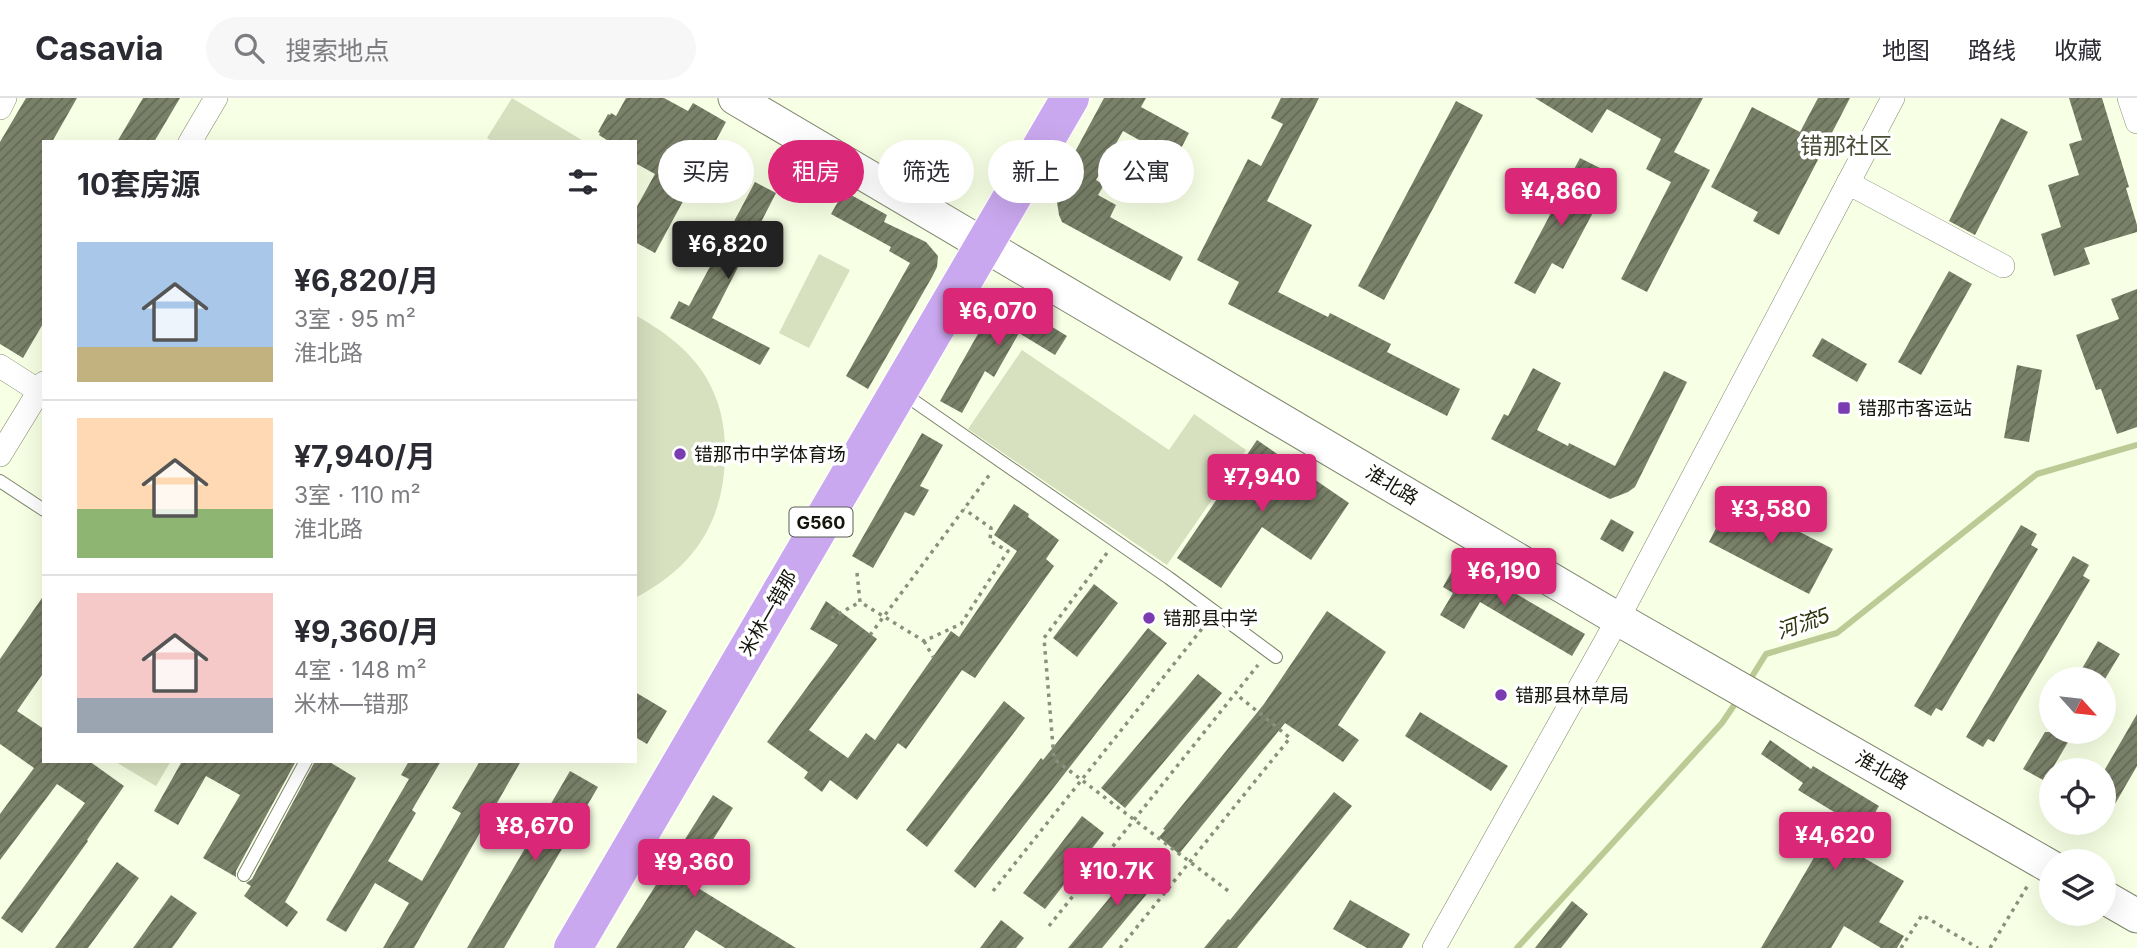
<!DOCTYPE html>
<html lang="zh">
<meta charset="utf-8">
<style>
:root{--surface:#fff;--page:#f7f7f7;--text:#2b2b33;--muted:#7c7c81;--line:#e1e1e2;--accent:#db2777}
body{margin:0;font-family:Inter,"Noto Sans SC",sans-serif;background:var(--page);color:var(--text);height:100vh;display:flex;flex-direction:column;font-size:26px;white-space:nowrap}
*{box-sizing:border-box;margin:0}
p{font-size:23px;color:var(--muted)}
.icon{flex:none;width:38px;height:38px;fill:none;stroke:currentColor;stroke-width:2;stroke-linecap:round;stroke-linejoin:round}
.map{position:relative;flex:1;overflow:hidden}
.drawer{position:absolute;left:42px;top:42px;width:595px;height:623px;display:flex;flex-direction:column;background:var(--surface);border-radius:0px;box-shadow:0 7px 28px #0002}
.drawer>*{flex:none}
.banner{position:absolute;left:658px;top:42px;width:665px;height:63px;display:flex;gap:14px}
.needle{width:46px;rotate:117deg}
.controls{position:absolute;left:2039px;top:569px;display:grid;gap:14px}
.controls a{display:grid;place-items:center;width:77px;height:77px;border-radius:50%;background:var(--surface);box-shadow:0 7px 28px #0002;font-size:35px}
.price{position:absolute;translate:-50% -60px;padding:0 16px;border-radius:7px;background:var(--accent);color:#fff;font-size:23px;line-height:46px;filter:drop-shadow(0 2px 4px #0008)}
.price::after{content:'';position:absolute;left:50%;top:42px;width:21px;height:16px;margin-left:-10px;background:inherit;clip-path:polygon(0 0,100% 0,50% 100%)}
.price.current{background:#222;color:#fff}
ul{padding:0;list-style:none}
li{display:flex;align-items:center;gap:21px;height:175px;padding:0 35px}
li+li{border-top:2px solid var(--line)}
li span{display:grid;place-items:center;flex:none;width:196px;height:140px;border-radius:0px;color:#555}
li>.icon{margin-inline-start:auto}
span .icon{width:84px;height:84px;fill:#fffc;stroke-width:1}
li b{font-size:30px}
h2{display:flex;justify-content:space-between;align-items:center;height:84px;padding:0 35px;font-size:30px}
.tag{padding:0 24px;border-radius:32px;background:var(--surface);box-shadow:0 7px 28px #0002;font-size:24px;line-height:63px}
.tag.current{background:var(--accent);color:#fff}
header{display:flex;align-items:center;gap:42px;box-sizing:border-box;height:98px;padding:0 35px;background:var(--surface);border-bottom:2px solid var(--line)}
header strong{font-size:33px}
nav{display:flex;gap:38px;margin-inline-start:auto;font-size:24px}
.search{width:490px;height:63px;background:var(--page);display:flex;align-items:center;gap:18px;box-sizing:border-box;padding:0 24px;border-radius:38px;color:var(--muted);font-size:26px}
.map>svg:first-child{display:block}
.pitch{fill:#d7e0bf}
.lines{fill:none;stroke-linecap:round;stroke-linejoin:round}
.stream{stroke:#bcca96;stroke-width:6}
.building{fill:url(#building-hatch)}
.lane-casing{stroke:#7e856d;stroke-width:14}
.street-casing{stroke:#7e856d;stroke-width:24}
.secondary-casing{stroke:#7e856d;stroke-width:35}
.highway-casing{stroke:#fff;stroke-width:40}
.path{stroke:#8b907e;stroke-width:3.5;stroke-dasharray:3.5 5;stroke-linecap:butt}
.lane{stroke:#fff;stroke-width:12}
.street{stroke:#fff;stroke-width:23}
.secondary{stroke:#fff;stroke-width:33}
.highway{stroke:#caa8ef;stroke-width:38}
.poi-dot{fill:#7b3cb1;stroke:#fff;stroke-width:2.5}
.labels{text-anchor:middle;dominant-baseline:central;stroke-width:7;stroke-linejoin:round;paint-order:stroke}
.shield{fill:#fff;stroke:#5a5c56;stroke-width:2}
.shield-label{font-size:18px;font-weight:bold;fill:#14160d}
.poi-label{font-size:19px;fill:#14160d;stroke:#fff;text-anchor:start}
.street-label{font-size:19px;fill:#14160d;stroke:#fff}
.water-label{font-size:21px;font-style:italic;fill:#2c340c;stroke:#fff}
.quarter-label{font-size:23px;fill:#484e37;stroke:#fff}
</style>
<header>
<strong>Casavia</strong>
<div class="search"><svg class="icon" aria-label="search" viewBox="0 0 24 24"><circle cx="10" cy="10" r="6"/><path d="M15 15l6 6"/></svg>搜索地点</div>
<nav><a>地图</a><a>路线</a><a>收藏</a></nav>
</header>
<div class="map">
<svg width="2137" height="850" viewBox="0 0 2137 850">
<defs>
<pattern id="building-hatch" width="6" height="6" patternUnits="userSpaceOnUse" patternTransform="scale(1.75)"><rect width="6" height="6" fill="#7a8169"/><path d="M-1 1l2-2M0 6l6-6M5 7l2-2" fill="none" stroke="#636955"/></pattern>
</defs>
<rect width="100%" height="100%" fill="#f7ffe4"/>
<g class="pitch">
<polygon points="512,0 585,44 493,44 487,40"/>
<polygon points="819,156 850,172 809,250 779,235"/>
<path d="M635 217C663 233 686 249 704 276 719 300 725 325 725 353 725 422 696 468 635 500Z"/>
<polygon points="1022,252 1169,352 1194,316 1246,352 1167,467 968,331"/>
<polygon points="114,663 171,663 156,688"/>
</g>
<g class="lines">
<g class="stream">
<polyline points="1748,585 1766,556 1837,535 2037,376 2137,347"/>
<polyline points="1517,850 1722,625 1739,600"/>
</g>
</g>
<g class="building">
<polygon points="26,0 77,0 52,44 44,44 44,224 23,260 0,246 0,44"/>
<polygon points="143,0 180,0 154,44 117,44"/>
<polygon points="626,0 664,0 688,13 693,5 726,24 655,155 635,144 635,112 655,76 635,65 635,44 610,44 599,37 600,35 598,34 608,16 610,17 611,15 616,18"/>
<polygon points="1104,0 1146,0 1141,9 1189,35 1175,62 1123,33 1096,82 1104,87 1098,97 1116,107 1110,119 1183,159 1170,183 1062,124 1059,117 1055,91"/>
<polygon points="1281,0 1319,0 1267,103 1312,127 1278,194 1328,219 1330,215 1391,246 1387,254 1460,291 1447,318 1228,206 1239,184 1197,162 1248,61 1261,68 1283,26 1271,20"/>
<polygon points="1535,0 1703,0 1674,54 1710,72 1647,194 1621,181 1671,84 1646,71 1661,41 1607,11 1592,35"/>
<polygon points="1818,0 1850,0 1779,137 1753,123 1758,114 1711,89 1752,9 1800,34"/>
<polygon points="2069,0 2102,0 2129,89 2126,90 2137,127 2137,134 2084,150 2090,166 2054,178 2041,136 2061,129 2048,87 2079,77 2069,46 2082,42"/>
<polygon points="1456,3 1483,17 1384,202 1358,188"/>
<polygon points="2001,20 2028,34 1975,137 1949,123"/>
<polygon points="1580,60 1600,70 1585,99 1598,105 1563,171 1552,165 1535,196 1514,185"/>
<polygon points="755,84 776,95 712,220 770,250 760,267 670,220 679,203 689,208"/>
<polygon points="844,93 887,117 884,124 926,144 938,158 937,169 932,179 868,291 846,278 910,165 889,153 891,149 831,116"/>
<polygon points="1949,173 1972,186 1921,277 1898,264"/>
<polygon points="2137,191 2137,329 2117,336 2101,291 2096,292 2076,237 2119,221 2111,201"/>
<polygon points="1000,197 1067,238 1055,257 1019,235 994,279 985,273 962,315 940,303"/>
<polygon points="1822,240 1867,266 1857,284 1812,258"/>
<polygon points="2017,267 2042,272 2029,344 2004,340"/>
<polygon points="1533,270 1561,285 1537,332 1568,348 1569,345 1615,368 1664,273 1687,284 1635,389 1628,394 1610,401 1491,341 1504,316 1508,318"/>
<polygon points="922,335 943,347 920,388 929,392 914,418 905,414 873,470 852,458"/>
<polygon points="1257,342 1349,405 1311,462 1262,429 1221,490 1177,460"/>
<polygon points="1732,399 1833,451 1809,496 1709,444"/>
<polygon points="1014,406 1029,416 1028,419 1059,442 1046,461 1054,468 975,580 962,572 906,651 898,645 857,702 830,682 822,694 804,680 808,674 767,644 838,547 810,531 826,503 877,541 809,632 848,660 866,635 875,642 951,533 959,539 1017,453 994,437"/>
<polygon points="1611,421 1634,434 1623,454 1600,441"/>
<polygon points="2021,427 2037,436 2031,447 2038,451 1942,613 1936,610 1931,618 1914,608"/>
<polygon points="2073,458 2089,467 2083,478 2090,482 1994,644 1988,641 1983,649 1966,639"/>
<polygon points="1458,462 1585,536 1572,558 1480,504 1464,531 1440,517 1453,495 1443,489"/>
<polygon points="1094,486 1118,505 1077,559 1053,540"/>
<polygon points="44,497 44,574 17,613 44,631 44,663 89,663 124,688 87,742 88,743 22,835 1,820 85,705 57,686 0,762 0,716 34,670 0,646 0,561"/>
<polygon points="1327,513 1386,554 1338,627 1359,642 1343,664 1285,625 1179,756 1159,739 1165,732 1163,731 1264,606"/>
<polygon points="1148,530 1167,545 975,790 954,773 1041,660 1043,662"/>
<polygon points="2098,543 2120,556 2105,581 2076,581"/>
<polygon points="1198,576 1222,595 1125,710 1101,690"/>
<polygon points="635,594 667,613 647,646 635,639"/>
<polygon points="1004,603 1025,620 927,749 906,732"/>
<polygon points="1420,614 1508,668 1491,693 1405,638"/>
<polygon points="2137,616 2137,668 2104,725 2104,673"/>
<polygon points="2045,634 2074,634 2045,683 2023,671"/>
<polygon points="1770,642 1811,671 1813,668 1879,708 1852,753 1904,783 1879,824 1904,838 1897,850 1881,850 1844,828 1831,850 1761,850 1839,717 1798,692 1803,685 1761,656"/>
<polygon points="179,663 296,663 236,773 236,779 203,760 240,697 206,678 178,727 154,713 181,665"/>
<polygon points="315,663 328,663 356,680 285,804 298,814 287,829 244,798 251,788 246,785 252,781"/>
<polygon points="409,663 441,663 412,712 416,715 388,763 422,783 461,715 452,710 480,663 521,663 414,850 383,850 409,805 375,785 346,834 326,822 409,681 401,677"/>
<polygon points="570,673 598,689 504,850 467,850"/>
<polygon points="1334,694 1352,708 1237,850 1204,850 1228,821 1230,822"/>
<polygon points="713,697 733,710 707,751 718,758 698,790 796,850 725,850 696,832 684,850 616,850"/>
<polygon points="1082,718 1104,735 1045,811 1023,795"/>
<polygon points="1140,763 1161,779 1102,850 1068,850"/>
<polygon points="117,764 139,780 88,850 55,850"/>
<polygon points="171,797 197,815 172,850 133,850"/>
<polygon points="1350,802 1410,836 1402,850 1367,850 1333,831"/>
<polygon points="1572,803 1588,816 1561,850 1535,850"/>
<polygon points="1001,822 1024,840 1016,850 980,850"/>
</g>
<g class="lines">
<g class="lane-casing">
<g id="lane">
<polyline points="901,294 1169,480 1276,559"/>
<polyline points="0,383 44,412"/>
<polyline points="244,777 306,663"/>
</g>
</g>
<g class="street-casing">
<g id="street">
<polyline points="2129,0 2137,24"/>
<polyline points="0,10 5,0"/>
<polyline points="190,44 216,0"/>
<polyline points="1848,85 2003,168"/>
<polyline points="0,268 39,293"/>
<polyline points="0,357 44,285"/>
<polyline points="1434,850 1618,521 1893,0"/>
</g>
</g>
<g class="secondary-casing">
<g id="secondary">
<polyline points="735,0 1618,521 2051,769"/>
<polyline points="2104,799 2137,818"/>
</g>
</g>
<g class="highway-casing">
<polyline id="highway" points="573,850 1070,0"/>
</g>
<g class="path">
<polyline points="1107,455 1044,540 1054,661 1231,795"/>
<polyline points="857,475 860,504 924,543 961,526 1008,453 990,443 991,430 964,411"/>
<polyline points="831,520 860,504"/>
<polyline points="870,537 990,376"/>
<polyline points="924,543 933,559"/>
<polyline points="993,793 1205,527"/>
<polyline points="1049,828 1258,567"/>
<polyline points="1120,850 1290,640 1236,596"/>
<polyline points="1901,850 1922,817 1978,850"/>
<polyline points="1990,850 2028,787"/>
</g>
<use href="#lane" class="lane"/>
<use href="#street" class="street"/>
<use href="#secondary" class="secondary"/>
<use href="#highway" class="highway"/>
</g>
<g class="poi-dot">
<rect x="1837" y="303" width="14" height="14" rx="3.5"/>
<circle cx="680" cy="356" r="7"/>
<circle cx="1149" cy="520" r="7"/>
<circle cx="1501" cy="597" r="7"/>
</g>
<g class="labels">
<rect class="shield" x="789.5" y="409.5" width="63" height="29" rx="5"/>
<g class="shield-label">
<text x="821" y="424">G560</text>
</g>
<g class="poi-label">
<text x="1858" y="310">错那市客运站</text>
<text x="694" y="356">错那市中学体育场</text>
<text x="1163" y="520">错那县中学</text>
<text x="1515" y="597">错那县林草局</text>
</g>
<g class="street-label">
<text transform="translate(1392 387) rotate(31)">淮北路</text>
<text transform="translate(768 515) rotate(-60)">米林—错那</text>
<text transform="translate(1882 672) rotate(30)">淮北路</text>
</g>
<g class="water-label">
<text transform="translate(1803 525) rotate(-19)">河流5</text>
</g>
<g class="quarter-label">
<text x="1846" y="48">错那社区</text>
</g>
</g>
</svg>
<div class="controls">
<a><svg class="needle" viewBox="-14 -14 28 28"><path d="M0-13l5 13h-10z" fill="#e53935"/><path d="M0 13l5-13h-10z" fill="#7c7c81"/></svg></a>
<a><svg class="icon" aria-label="locate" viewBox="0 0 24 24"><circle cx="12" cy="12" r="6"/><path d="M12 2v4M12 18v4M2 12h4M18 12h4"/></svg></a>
<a><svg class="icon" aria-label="layers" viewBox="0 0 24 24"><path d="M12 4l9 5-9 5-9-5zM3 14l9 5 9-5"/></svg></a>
</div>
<b class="price" style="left:1561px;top:130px">¥4,860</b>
<b class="price current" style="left:728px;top:183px">¥6,820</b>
<b class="price" style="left:998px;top:250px">¥6,070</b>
<b class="price" style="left:1262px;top:416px">¥7,940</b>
<b class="price" style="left:1771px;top:448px">¥3,580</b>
<b class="price" style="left:1504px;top:510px">¥6,190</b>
<b class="price" style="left:535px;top:765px">¥8,670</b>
<b class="price" style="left:1835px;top:774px">¥4,620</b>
<b class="price" style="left:694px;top:801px">¥9,360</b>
<b class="price" style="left:1117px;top:810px">¥10.7K</b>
<div class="banner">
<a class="tag">买房</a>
<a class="tag current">租房</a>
<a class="tag">筛选</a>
<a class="tag">新上</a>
<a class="tag">公寓</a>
</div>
<section class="drawer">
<h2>10套房源<svg class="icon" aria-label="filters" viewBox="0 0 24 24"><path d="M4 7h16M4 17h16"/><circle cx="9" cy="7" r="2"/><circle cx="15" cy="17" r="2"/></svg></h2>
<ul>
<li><span style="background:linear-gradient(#a9c7e8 75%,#c2b280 0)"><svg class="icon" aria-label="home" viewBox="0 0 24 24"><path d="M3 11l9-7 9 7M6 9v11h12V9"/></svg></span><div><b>¥6,820/月</b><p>3室 · 95 m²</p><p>淮北路</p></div></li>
<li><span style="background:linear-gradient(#ffd9b3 65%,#8fb573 0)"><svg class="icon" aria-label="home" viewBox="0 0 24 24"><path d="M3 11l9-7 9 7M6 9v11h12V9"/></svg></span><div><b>¥7,940/月</b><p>3室 · 110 m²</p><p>淮北路</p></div></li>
<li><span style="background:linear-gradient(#f6c9c9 75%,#9aa5b1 0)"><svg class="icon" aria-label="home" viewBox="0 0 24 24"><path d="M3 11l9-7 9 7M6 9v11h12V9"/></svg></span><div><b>¥9,360/月</b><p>4室 · 148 m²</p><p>米林—错那</p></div></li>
</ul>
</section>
</div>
